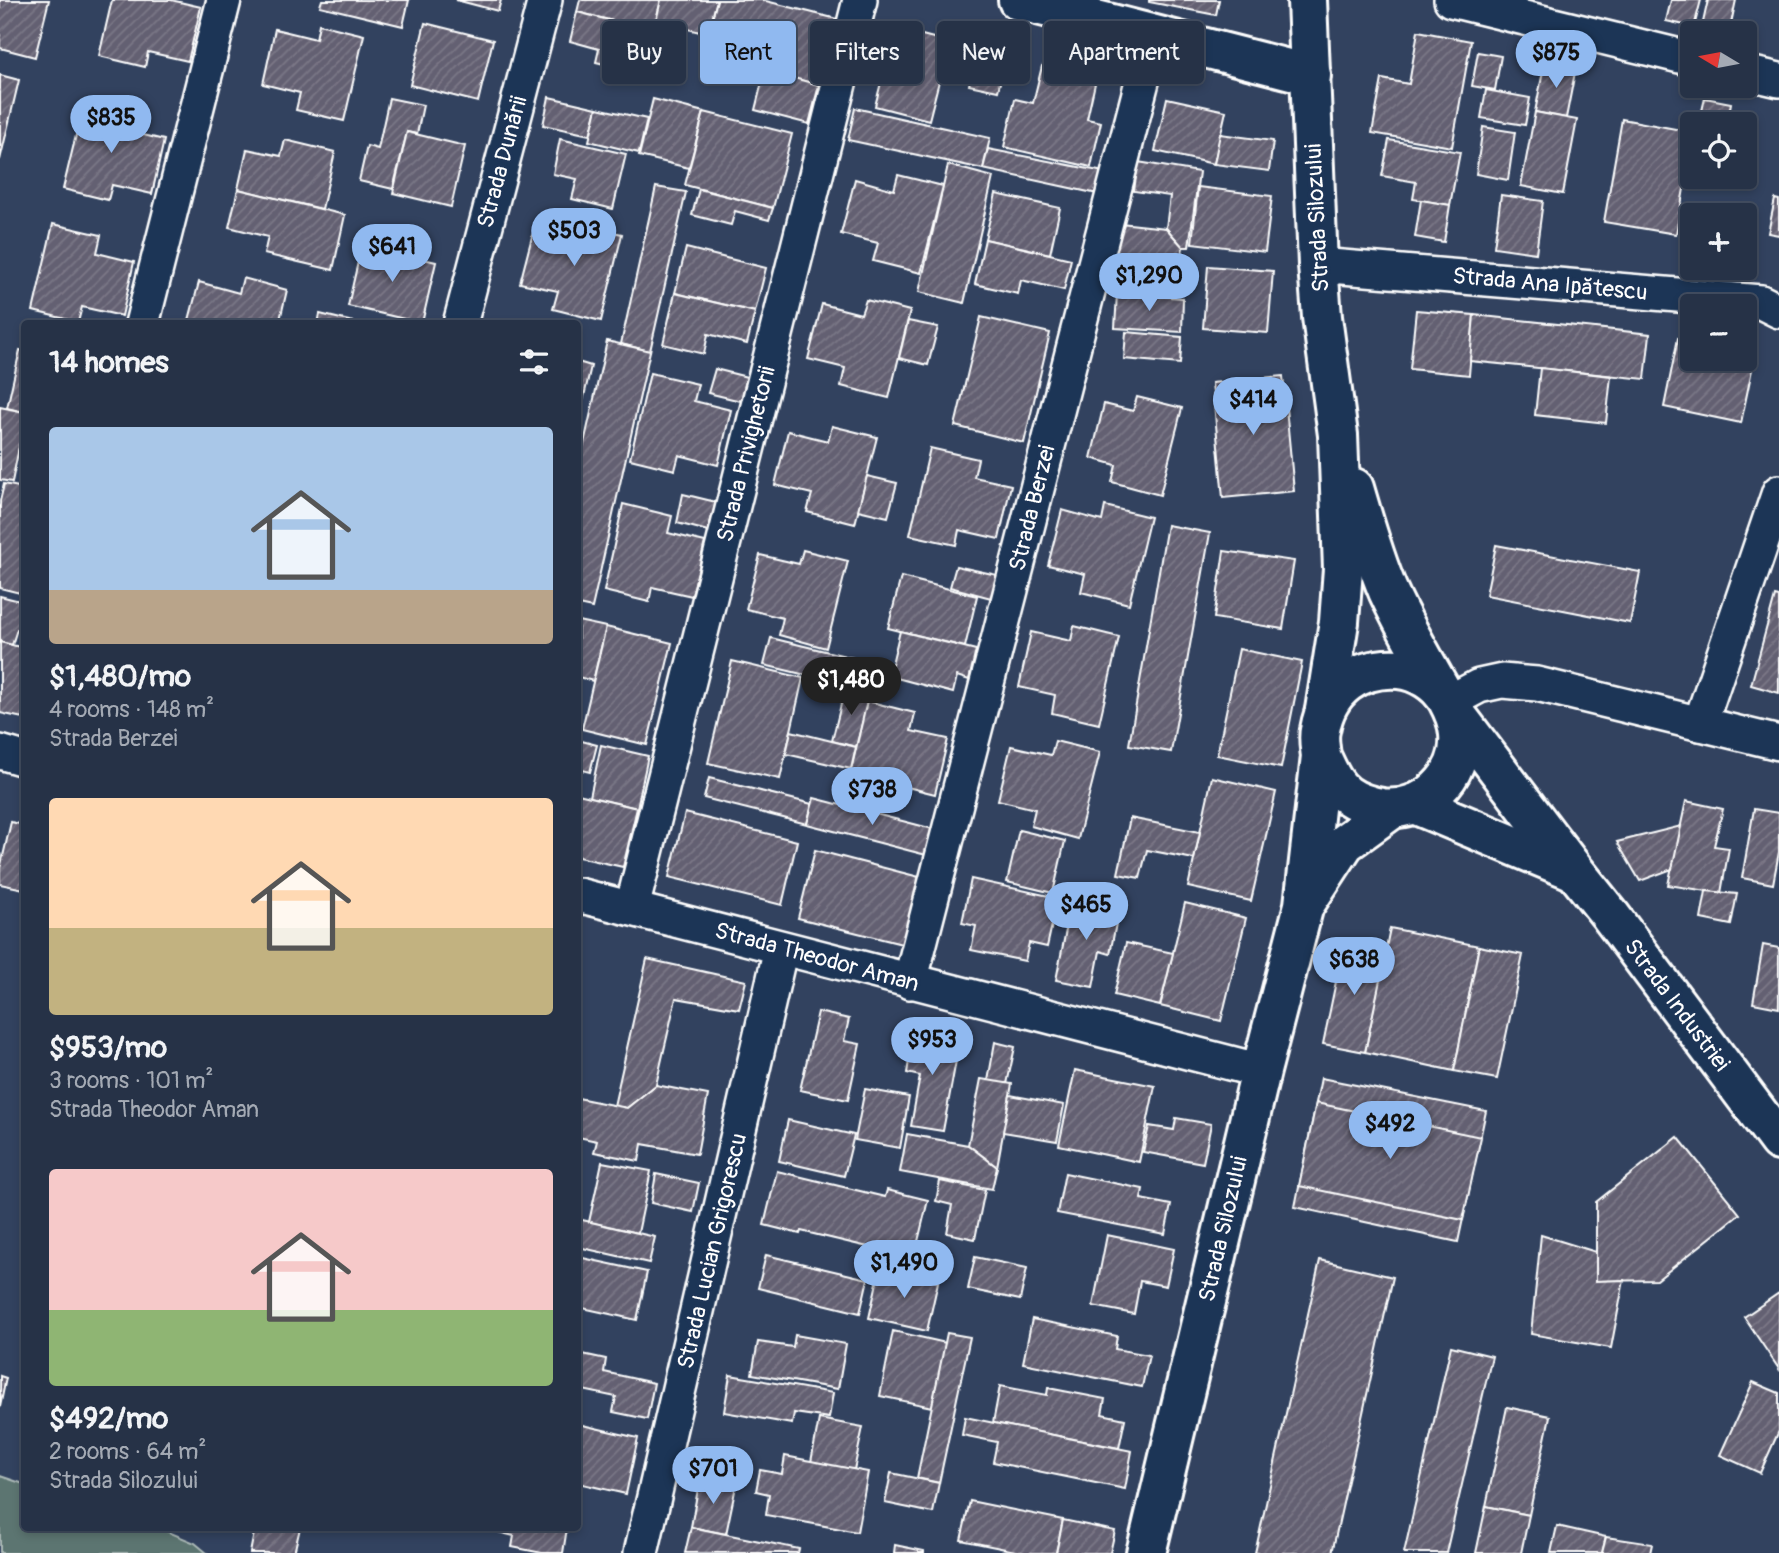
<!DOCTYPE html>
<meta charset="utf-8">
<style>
:root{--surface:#263247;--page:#2e3a4e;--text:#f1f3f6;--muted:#a4aab4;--line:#424d60;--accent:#90b9f0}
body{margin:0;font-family:Pangolin,sans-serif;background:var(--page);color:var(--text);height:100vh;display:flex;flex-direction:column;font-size:26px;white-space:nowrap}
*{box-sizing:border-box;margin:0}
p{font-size:23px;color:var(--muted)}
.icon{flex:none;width:38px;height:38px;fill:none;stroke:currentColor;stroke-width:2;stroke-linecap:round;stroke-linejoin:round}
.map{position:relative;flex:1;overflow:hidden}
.sheet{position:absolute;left:21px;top:320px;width:560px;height:1211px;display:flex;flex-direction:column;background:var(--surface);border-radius:7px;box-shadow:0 4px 10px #0003,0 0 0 2px var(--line)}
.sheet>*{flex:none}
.guide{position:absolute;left:602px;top:21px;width:665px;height:63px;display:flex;gap:14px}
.needle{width:46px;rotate:280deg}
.fabs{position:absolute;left:1680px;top:21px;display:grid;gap:14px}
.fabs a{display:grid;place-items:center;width:77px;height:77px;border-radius:7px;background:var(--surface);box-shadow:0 4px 10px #0003,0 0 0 2px var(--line);font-size:35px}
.price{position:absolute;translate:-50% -60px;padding:0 16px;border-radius:24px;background:var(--accent);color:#111;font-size:23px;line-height:46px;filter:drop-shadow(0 2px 4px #0008)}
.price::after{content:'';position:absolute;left:50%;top:42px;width:21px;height:16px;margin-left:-10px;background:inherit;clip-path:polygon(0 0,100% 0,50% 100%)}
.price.selected{background:#222;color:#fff}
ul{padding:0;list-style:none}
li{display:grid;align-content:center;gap:14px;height:371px;padding:0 28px}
li span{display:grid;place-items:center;height:217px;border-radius:7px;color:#555}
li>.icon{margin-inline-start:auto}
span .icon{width:126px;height:126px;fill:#fffc;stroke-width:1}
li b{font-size:30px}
h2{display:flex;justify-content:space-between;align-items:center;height:84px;padding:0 28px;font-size:30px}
.chip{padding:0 24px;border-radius:7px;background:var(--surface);box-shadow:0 4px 10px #0003,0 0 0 2px var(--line);font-size:24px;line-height:63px}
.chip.selected{background:var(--accent);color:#111}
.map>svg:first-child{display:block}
.garden{fill:#5b7471;stroke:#adbab8;stroke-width:2}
.building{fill:url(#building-hatch);stroke:#fff;stroke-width:2}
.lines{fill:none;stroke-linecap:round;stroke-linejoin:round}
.street-casing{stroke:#fff;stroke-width:38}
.secondary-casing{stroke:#fff;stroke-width:44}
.street{stroke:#1d3557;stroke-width:33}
.secondary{stroke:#1d3557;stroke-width:38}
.labels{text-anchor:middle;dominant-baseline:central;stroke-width:6;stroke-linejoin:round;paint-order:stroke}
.street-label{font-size:23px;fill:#fff;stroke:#1d3557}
</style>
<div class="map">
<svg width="1779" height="1553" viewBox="0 0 1779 1553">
<defs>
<pattern id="building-hatch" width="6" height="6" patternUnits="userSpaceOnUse" patternTransform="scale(1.75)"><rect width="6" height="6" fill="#646072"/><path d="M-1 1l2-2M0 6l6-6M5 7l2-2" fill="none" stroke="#7b7887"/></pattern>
</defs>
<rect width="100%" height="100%" fill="#32425f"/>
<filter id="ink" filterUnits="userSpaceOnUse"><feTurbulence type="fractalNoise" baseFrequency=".0143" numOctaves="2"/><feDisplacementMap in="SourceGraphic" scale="14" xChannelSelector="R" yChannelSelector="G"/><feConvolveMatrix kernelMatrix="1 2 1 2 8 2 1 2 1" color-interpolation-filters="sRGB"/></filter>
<g filter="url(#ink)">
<polygon class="garden" points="0,1476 24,1484 24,1528 159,1528 195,1543 207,1553 0,1553"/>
<g class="building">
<polygon points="0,0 49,0 35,57 0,48"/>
<polygon points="112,0 171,0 201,7 188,61 148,52 145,67 99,56"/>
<polygon points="322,0 409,0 403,26 320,6"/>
<polygon points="456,0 501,0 498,11"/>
<polygon points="580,0 661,0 653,31 577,12"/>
<polygon points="661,0 717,0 708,34 656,21"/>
<polygon points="717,0 762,0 837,19 819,85 703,55"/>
<polygon points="1149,0 1219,0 1216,15 1149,2"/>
<polygon points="1671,0 1701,0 1694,27 1666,21"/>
<polygon points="1708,0 1736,0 1729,33 1702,27"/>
<polygon points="577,12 667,35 656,77 596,62 599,49 570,41"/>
<polygon points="425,23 493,40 478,102 410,85"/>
<polygon points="319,24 364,35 344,121 296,110 300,93 263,84 275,29 316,39"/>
<polygon points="895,28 949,42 929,120 875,106"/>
<polygon points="1418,31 1471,41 1452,147 1372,133 1382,79 1409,84"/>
<polygon points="978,47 1007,53 998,91 969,85"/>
<polygon points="1478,52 1501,56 1495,90 1472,86"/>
<polygon points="1545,61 1576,67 1566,118 1535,112"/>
<polygon points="1042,66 1096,79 1087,119 1101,122 1091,167 1004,147 1015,99 1033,103"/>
<polygon points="765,70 819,85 809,124 755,110"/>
<polygon points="0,75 19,80 0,160"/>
<polygon points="1486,90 1530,98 1525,125 1481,118"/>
<polygon points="549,97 597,108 590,135 543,125"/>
<polygon points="389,98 423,105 417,134 407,132 393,189 359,181 367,146 378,149"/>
<polygon points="1167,98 1226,111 1214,164 1155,151"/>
<polygon points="1705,98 1731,103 1727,124 1699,124"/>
<polygon points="653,99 704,112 689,168 639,156"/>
<polygon points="84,102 132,114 127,131 164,140 152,194 112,185 108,200 63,189"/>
<polygon points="597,108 647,119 639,153 589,141"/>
<polygon points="855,108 990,138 983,169 848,140"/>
<polygon points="704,112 792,134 773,208 685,185"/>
<polygon points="1535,112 1577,120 1563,194 1521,186"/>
<polygon points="1622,119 1692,132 1692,143 1676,234 1604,222"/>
<polygon points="1483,127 1515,132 1508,180 1476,174"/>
<polygon points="407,132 465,146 451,207 393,193"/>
<polygon points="1220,134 1273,141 1269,171 1214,164"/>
<polygon points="560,139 626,154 613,209 572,199 577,179 553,174"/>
<polygon points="285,140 335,152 322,209 238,189 247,149 281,156"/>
<polygon points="1389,140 1460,152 1450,205 1413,199 1416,182 1382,176"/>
<polygon points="988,149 1104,172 1098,194 983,169"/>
<polygon points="1138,162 1199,172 1189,247 1183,247 1166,228 1170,196 1134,191"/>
<polygon points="948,165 993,177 964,303 919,292"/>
<polygon points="898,175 943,186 921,273 873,261 878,243 841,234 855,179 894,190"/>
<polygon points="656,187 686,192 650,351 621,344"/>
<polygon points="1198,187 1272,196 1265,252 1192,243"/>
<polygon points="238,189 345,215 333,270 264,254 268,237 229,227"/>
<polygon points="699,189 773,208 769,220 735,211 731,225 692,215"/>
<polygon points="996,194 1060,208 1050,254 985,239"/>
<polygon points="1501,195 1543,201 1536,253 1494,247"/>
<polygon points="1775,199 1779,200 1779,235 1768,233"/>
<polygon points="1421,200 1450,205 1444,242 1415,237"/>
<polygon points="576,223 622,234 601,321 553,309 558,291 520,283 534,229 573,238"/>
<polygon points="1120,223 1166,228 1183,247 1181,260 1116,254"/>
<polygon points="53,224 101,235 97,253 134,262 122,316 82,307 78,322 33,311"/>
<polygon points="985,239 1071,259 1064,290 1021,280 1018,294 975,284"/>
<polygon points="362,244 436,262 422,323 348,306"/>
<polygon points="686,248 766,268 755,312 675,293"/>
<polygon points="1208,266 1273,271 1268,333 1203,328"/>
<polygon points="243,278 287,290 279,324 188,324 199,282 239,293"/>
<polygon points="675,293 755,312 747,344 708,334 704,354 663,344"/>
<polygon points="1117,293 1183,298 1182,332 1115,328"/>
<polygon points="866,300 910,311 889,398 841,386 845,368 808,359 822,304 861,314"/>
<polygon points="1416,310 1474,315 1469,375 1410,369"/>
<polygon points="320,314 353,322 352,324 318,324"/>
<polygon points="1474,315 1650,334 1645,379 1470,361"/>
<polygon points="981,317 1050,333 1024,443 955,426"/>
<polygon points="908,321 938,327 928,365 899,358"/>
<polygon points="1126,332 1182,337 1180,364 1124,359"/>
<polygon points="1678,338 1692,341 1692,359 1745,359 1745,352 1755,355 1741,423 1664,407"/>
<polygon points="607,341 650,351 592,608 578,605 578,470"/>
<polygon points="20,350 24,351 24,412 7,408"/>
<polygon points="578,362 591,366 578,423"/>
<polygon points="1540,368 1611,376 1606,423 1535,415"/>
<polygon points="715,369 747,377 741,401 708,393"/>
<polygon points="650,373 698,384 694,401 731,410 718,465 679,455 675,470 630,459"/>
<polygon points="1283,376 1294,491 1223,498 1212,383"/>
<polygon points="1137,397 1182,408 1160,495 1112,482 1116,465 1091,458 1104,404 1133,411"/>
<polygon points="0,407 24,412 24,423 12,482 0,480"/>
<polygon points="24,423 24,454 18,452"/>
<polygon points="832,426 877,437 855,524 807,512 812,494 775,485 788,431 828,441"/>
<polygon points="930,448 978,459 974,477 1011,485 999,539 959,530 956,545 910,535"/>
<polygon points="867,476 897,483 888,517 858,510"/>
<polygon points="4,484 24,488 24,594 0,588 0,501"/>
<polygon points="683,494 716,502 708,531 677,523"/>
<polygon points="623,504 672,516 668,533 705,542 692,596 652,587 649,602 604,591"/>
<polygon points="1105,506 1150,517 1129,604 1081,592 1085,574 1048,565 1062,510 1102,521"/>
<polygon points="1167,525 1210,533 1171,752 1129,745"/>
<polygon points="1496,545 1640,572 1630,623 1486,595"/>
<polygon points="803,550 848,561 826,648 779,635 783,618 746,609 760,555 799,564"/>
<polygon points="1224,551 1294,561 1283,629 1214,618"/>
<polygon points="956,566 997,575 991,598 950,587"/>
<polygon points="901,577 977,596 965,647 888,628"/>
<polygon points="0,596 24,602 24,630 17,629 12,645 0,642"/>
<polygon points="1775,596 1779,597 1779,693 1751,685"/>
<polygon points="578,621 606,627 593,681 578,677"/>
<polygon points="1074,626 1119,637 1099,724 1052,713 1055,695 1019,687 1031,632 1071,641"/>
<polygon points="606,627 672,643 647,745 582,729"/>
<polygon points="900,631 976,650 969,680 957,676 953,693 889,676"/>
<polygon points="771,638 854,658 848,685 764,665"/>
<polygon points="0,642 24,648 24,711 23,718 0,713"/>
<polygon points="1239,649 1302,662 1281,768 1217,755"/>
<polygon points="732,661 803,678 780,779 708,763"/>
<polygon points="845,688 870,692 856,747 832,741"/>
<polygon points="867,701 915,713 911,731 948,739 935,794 895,784 892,799 847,788"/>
<polygon points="791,731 856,747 851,769 786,754"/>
<polygon points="578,740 597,745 590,772 578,769"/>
<polygon points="1055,741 1100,752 1078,839 1031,826 1035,809 998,800 1011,746 1051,755"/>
<polygon points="601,745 648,756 637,808 590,797"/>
<polygon points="1212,777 1276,792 1251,901 1188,887"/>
<polygon points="709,778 812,804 807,824 704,798"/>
<polygon points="578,794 637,808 623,867 578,857"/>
<polygon points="814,798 937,830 930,856 807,824"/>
<polygon points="1686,801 1723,809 1714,846 1729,848 1721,893 1668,885"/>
<polygon points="1754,809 1779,813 1779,852 1773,884 1742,878"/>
<polygon points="685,813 797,841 782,905 669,877"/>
<polygon points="1130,818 1200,832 1194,859 1147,850 1140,878 1118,874"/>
<polygon points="11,822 24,825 24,889 0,884 0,869"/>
<polygon points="1681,826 1672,869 1640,881 1617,842"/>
<polygon points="1019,830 1065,841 1053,893 1007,882"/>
<polygon points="815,850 923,878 906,945 798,918"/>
<polygon points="971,879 1058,898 1047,947 1029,943 1025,961 971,950 976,926 962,923"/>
<polygon points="1706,891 1737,894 1731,925 1701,919"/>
<polygon points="1072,900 1119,908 1110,954 1100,951 1093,987 1056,980"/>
<polygon points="1185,903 1246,918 1221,1021 1160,1006"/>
<polygon points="1390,928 1479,946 1454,1071 1365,1052"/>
<polygon points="1126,943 1173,953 1160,1006 1114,995"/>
<polygon points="1344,943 1386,951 1365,1052 1323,1044"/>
<polygon points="1763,945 1779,948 1779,1008 1753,1003"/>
<polygon points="1479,946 1523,955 1497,1079 1454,1071"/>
<polygon points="647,959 746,981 739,1009 676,998 656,1085 627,1108 614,1106"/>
<polygon points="818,1012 849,1019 844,1041 860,1044 848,1100 800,1090"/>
<polygon points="914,1030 960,1039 943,1131 911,1126 920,1076 907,1073"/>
<polygon points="995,1042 1015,1047 1007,1084 988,1081"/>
<polygon points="1075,1070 1155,1086 1139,1162 1059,1145"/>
<polygon points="1321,1078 1486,1111 1458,1242 1295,1207"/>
<polygon points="981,1079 1012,1084 997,1167 968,1145"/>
<polygon points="656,1085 708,1095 697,1154 642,1144 639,1161 594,1152 597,1141 578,1137 578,1098 627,1108"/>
<polygon points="865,1089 909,1097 900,1148 855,1140"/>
<polygon points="1010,1095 1064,1105 1057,1141 1003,1132"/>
<polygon points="1316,1103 1481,1137 1463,1220 1299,1186"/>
<polygon points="1176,1118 1211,1124 1203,1163 1143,1152 1149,1126 1174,1130"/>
<polygon points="788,1120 854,1135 844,1176 779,1161"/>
<polygon points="907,1134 968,1145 997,1167 992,1189 900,1172"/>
<polygon points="1678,1137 1740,1214 1657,1280 1596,1281 1596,1202"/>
<polygon points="602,1162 651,1171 638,1233 589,1222"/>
<polygon points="777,1171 885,1197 887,1190 928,1200 914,1258 801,1231 800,1234 764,1225"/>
<polygon points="1065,1173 1143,1189 1141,1199 1171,1205 1165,1234 1057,1213"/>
<polygon points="656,1174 699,1183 693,1212 651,1203"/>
<polygon points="940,1181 985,1190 975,1239 947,1233 952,1205 936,1201"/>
<polygon points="578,1219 655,1237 649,1263 578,1247"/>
<polygon points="1107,1235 1174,1249 1166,1286 1140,1281 1134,1314 1093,1306"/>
<polygon points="1541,1235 1596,1252 1596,1281 1624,1280 1611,1348 1531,1334"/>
<polygon points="766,1255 868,1279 860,1313 758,1288"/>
<polygon points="578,1257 647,1272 637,1320 578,1307"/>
<polygon points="975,1257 1027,1268 1020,1300 968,1289"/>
<polygon points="1320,1260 1393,1277 1332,1553 1255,1553"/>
<polygon points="880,1269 938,1282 927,1331 869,1318"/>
<polygon points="1779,1293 1779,1369 1744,1317"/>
<polygon points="1032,1319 1117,1336 1115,1349 1149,1355 1142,1387 1023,1363"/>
<polygon points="893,1331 946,1343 932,1407 880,1396"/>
<polygon points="947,1333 970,1337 939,1483 917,1478"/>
<polygon points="795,1335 846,1344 838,1389 752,1374 758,1342 793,1347"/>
<polygon points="1451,1346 1492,1356 1446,1553 1404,1553"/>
<polygon points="578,1353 606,1359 604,1372 654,1383 647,1419 613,1412 616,1397 578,1389"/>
<polygon points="730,1375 833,1393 829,1418 794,1413 792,1424 724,1412"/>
<polygon points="0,1376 6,1378 0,1407"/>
<polygon points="1753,1382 1779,1393 1779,1431 1760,1473 1720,1455"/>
<polygon points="1000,1386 1047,1395 1048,1388 1105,1399 1102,1414 1125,1419 1119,1448 993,1423"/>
<polygon points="1507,1407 1550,1416 1529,1515 1486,1506"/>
<polygon points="965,1417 1132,1451 1125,1489 993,1462 997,1442 962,1435"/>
<polygon points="819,1419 863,1427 854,1470 811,1462"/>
<polygon points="578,1424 638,1438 626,1494 578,1483"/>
<polygon points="785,1456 868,1472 857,1532 766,1515 769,1494 756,1491 760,1470 782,1474"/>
<polygon points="891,1473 939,1483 933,1513 885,1503"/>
<polygon points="700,1478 736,1486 726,1534 691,1527"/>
<polygon points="970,1501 1063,1520 1056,1553 1025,1553 961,1540"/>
<polygon points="1486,1506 1529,1515 1521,1553 1476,1553"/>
<polygon points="1063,1520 1115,1531 1110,1553 1056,1553"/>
<polygon points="1557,1526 1606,1537 1602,1553 1551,1553"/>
<polygon points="691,1527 799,1549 798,1553 685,1553"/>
<polygon points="255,1528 300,1528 294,1553 250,1553"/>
<polygon points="494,1528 567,1528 563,1553 542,1553 512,1547 514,1536 494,1531"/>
<polygon points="1606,1537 1652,1544 1650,1553 1602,1553"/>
<polygon points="895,1545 924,1551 924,1553 894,1553"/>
</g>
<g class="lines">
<g class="street-casing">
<g id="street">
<polyline points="1451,0 1692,59"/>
<polyline points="1745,72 1779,80"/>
<polyline points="1318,265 1761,302 1779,311"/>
<polyline points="142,324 224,0"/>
<polyline points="460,324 545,0"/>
<polyline points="1449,702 1479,686 1502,681 1537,684 1779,743"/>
<polyline points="1700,724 1779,492"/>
<polyline points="0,752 24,759"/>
<polyline points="578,895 1261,1071"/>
<polyline points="632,908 860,0"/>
<polyline points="910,982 1154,35"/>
<polyline points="641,1553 781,948"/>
</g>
</g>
<g class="secondary-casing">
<g id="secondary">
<polyline points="1018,0 1311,75"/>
<polyline points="1307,0 1318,265 1322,317 1338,435 1343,569 1339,622 1325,710"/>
<path d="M1354 488C1364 522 1374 558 1388 591 1404 626 1423 659 1442 692"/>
<polyline points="1455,713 1574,870 1610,915 1779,1141"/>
<polyline points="1414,804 1572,870"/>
<polyline points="1307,901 1345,843 1392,809"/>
<path d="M1146 1553 1261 1071 1304 905 1321 756C1320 748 1318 738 1320 730 1327 689 1358 666 1399 669 1418 671 1437 683 1447 699 1453 710 1458 721 1459 734 1463 776 1424 813 1382 808 1370 806 1358 803 1347 795 1334 786 1328 771 1321 756"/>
</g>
</g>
<use href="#street" class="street"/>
<use href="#secondary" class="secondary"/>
</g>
</g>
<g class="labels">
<g class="street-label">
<text transform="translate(502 162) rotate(-75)">Strada Dunării</text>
<text transform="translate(1317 218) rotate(-93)">Strada Silozului</text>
<text transform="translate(1550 284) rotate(5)">Strada Ana Ipătescu</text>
<text transform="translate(746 454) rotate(-76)">Strada Privighetorii</text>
<text transform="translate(1032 508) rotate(-76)">Strada Berzei</text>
<text transform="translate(817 957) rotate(15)">Strada Theodor Aman</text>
<text transform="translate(1677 1005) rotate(53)">Strada Industriei</text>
<text transform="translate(1223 1229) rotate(-77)">Strada Silozului</text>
<text transform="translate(712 1251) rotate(-77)">Strada Lucian Grigorescu</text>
</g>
</g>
</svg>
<div class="fabs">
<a><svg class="needle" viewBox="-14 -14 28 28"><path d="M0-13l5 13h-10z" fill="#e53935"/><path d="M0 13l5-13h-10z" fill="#a4aab4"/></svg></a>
<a><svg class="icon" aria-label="locate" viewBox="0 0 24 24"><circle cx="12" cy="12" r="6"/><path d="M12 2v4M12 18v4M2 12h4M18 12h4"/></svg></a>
<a>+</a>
<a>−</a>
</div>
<b class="price" style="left:1556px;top:90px">$875</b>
<b class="price" style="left:111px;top:155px">$835</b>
<b class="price" style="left:574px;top:268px">$503</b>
<b class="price" style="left:392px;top:284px">$641</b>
<b class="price" style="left:1149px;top:313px">$1,290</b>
<b class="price" style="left:1253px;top:437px">$414</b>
<b class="price selected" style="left:851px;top:717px">$1,480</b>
<b class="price" style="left:872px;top:827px">$738</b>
<b class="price" style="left:1086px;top:942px">$465</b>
<b class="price" style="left:1354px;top:997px">$638</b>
<b class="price" style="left:932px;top:1077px">$953</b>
<b class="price" style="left:1390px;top:1161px">$492</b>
<b class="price" style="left:904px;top:1300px">$1,490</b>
<b class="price" style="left:713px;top:1506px">$701</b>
<div class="guide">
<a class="chip">Buy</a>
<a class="chip selected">Rent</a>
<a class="chip">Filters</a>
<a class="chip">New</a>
<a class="chip">Apartment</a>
</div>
<section class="sheet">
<h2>14 homes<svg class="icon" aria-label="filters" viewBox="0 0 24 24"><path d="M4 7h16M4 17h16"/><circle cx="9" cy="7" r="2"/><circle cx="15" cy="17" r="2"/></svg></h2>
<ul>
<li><span style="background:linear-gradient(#a9c7e8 75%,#b9a48a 0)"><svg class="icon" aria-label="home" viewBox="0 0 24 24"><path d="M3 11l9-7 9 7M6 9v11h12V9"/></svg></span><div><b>$1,480/mo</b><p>4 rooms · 148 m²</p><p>Strada Berzei</p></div></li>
<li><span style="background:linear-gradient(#ffd9b3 60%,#c2b280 0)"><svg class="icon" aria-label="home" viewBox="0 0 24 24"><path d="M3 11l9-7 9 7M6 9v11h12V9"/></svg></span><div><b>$953/mo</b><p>3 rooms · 101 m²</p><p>Strada Theodor Aman</p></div></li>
<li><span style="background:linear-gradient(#f6c9c9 65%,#8fb573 0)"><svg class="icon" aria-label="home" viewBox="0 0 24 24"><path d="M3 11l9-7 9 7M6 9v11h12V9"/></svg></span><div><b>$492/mo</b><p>2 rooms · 64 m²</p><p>Strada Silozului</p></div></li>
</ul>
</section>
</div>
